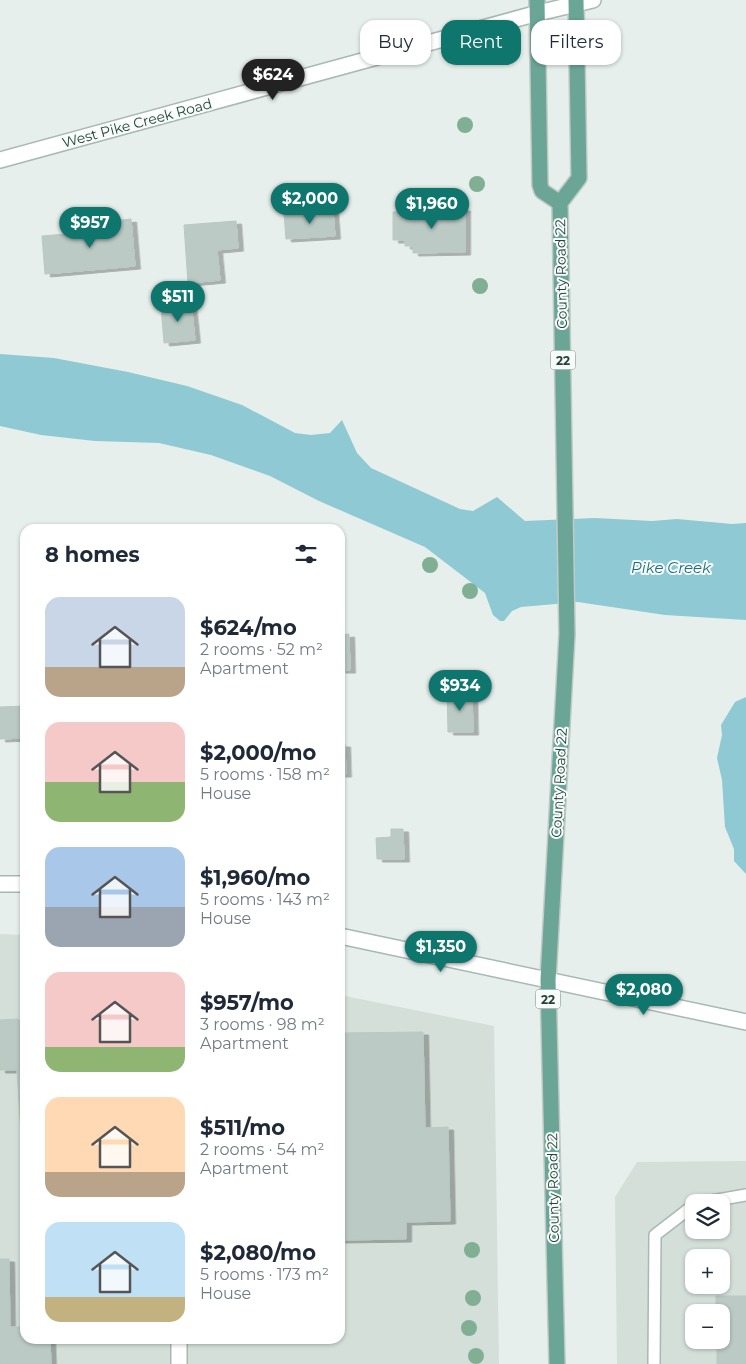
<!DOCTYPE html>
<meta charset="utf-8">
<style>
:root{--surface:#fff;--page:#f6f6f7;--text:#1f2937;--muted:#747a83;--accent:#0f766e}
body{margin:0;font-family:Montserrat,sans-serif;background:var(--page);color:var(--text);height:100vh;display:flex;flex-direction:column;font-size:19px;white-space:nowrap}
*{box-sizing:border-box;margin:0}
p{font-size:16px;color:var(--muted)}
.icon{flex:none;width:28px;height:28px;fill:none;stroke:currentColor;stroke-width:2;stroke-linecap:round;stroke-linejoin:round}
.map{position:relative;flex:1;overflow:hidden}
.panel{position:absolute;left:20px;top:524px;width:325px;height:820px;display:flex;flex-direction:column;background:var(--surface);border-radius:15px;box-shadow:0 1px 4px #0004}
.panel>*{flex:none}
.hud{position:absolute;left:360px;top:20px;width:310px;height:45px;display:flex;gap:10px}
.buttons{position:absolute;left:685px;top:1194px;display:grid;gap:10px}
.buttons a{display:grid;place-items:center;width:45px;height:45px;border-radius:10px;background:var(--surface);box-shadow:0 1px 4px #0004;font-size:25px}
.price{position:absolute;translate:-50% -42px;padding:0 11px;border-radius:18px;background:var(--accent);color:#fff;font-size:16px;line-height:32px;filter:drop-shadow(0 1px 2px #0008)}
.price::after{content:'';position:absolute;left:50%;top:30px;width:15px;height:11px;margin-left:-8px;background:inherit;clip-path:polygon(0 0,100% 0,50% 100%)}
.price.current{background:#222;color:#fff}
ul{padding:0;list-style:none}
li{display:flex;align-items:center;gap:15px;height:125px;padding:0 25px}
li span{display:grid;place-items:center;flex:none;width:140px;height:100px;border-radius:15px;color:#555}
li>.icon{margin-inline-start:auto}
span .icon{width:60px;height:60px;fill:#fffc;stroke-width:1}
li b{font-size:21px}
h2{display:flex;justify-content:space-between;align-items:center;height:60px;padding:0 25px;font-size:21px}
.pill{padding:0 18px;border-radius:15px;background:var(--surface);box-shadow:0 1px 4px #0004;font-size:18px;line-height:45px}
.pill.current{background:var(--accent);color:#fff}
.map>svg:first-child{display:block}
.built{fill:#d4dfda;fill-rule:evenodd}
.water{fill:#8ec9d4}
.building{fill:#bbcac4;stroke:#b8c9c2;filter:url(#shadow)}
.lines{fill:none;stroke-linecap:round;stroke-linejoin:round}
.service-casing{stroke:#a8b8b2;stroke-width:14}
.minor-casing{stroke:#a8b8b2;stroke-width:18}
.tertiary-casing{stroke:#a8b8b2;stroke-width:18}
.secondary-casing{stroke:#a4bbb3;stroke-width:18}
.primary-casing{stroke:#c2cac8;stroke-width:18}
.service{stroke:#fff;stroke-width:11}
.minor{stroke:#fff;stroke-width:15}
.tertiary{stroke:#fff;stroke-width:15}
.secondary{stroke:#fff;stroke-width:15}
.primary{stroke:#6aa596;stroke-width:15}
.tree{fill:#80af93}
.labels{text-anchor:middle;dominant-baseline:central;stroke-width:4;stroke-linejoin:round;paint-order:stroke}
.shield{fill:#f7fbf9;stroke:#637a73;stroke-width:1}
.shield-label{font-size:12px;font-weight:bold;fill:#24423a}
.street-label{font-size:14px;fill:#24423a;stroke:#f7fbf9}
.water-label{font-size:15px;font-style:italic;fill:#1c6f80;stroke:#f7fbf9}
</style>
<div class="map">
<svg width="746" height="1364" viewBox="0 0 746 1364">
<defs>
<filter id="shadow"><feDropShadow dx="5.5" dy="3" stdDeviation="0" flood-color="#0004"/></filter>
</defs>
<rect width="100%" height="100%" fill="#e6efeb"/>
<g class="built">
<polygon points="0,934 25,935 25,1339 340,1339 340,995 494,1026 499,1364 0,1364"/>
<path d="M746 1161V1364H617L615 1197 637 1162ZM694 1202H721V1230H694ZM694 1258H721V1285H694ZM694 1312H721V1340H694Z"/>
</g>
<g class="water">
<polygon points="0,354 54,358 128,372 187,386 242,405 295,433 311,435 330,433 342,420 357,453 371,468 460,509 473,511 497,497 525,521 595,518 652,521 677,519 732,524 746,523 746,620 665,615 578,602 521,607 512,611 504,621 500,621 493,615 485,593 425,547 319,501 270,476 211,455 159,443 95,441 41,435 0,426"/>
<polygon points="746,697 746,874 734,861 734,849 725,827 722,780 717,758 722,735 721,725 735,702"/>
</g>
<g class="building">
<polygon points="426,208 465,208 465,252 413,253 413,246 405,246 405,240 393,240 393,212 426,211"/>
<polygon points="333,210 335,236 286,239 284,214"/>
<polygon points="131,219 135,266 45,274 42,236 104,231 103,222"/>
<polygon points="236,221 238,248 217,250 220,280 188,283 184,225"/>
<polygon points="191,303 195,340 164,343 161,306"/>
<polygon points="349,634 350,670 340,670 340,635"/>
<polygon points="447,692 472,692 473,732 448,732"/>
<polygon points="25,706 25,738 0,739 0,707"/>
<polygon points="340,744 345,744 346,774 340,774"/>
<polygon points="391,829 403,829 404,859 377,859 376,838 391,837"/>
<polygon points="18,1019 25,1026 25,1202 17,1070 0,1070 0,1020"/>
<polygon points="423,1032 425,1128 448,1127 450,1221 406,1222 406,1239 340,1240 340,1033"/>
<polygon points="0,1259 9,1259 10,1327 25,1327 25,1339 50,1339 51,1364 0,1364"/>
<polygon points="716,1296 746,1296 746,1364 717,1364 717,1340 721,1340 721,1312 716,1312"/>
</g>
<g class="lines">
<g class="service-casing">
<g id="service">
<polyline points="706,1202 746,1195"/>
<polyline points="654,1364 655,1235 694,1205"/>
</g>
</g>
<g class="minor-casing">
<polyline id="minor" points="179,1364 179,1339"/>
</g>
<g class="tertiary-casing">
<g id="tertiary">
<polyline points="0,160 538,13"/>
<polyline points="0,884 25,884"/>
<polyline points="340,936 746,1022"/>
</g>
</g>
<g class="secondary-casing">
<polyline id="secondary" points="538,13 593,0"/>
</g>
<g class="primary-casing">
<g id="primary">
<polyline points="537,0 540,185 542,191 560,203"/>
<polyline points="557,1364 548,980 567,634 560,203 579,178 576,0"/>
</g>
</g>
<use href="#service" class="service"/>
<use href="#minor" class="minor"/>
<use href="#tertiary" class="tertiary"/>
<use href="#secondary" class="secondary"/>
<use href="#primary" class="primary"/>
</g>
<g class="tree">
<circle cx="465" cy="125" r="8"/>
<circle cx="477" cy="184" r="8"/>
<circle cx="480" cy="286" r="8"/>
<circle cx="430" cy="565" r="8"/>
<circle cx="470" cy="591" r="8"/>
<circle cx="472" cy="1250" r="8"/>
<circle cx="473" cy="1298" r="8"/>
<circle cx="469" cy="1328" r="8"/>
<circle cx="476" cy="1356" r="8"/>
</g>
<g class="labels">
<g class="shield">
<rect x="550.5" y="350.5" width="25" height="19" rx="4"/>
<rect x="535.5" y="989.5" width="25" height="19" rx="4"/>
</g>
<g class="shield-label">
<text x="563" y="360">22</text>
<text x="548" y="999">22</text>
</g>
<g class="street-label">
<text transform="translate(137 123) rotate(-15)">West Pike Creek Road</text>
<text transform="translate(561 274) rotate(-91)">County Road 22</text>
<text transform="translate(559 783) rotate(-87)">County Road 22</text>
<text transform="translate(553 1188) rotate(-91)">County Road 22</text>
</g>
<g class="water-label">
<text x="671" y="567">Pike Creek</text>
</g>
</g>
</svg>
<div class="buttons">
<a><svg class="icon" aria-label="layers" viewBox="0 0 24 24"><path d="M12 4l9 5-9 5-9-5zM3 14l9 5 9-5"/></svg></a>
<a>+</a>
<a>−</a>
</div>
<b class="price current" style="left:273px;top:101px">$624</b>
<b class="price" style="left:310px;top:225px">$2,000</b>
<b class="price" style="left:432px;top:230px">$1,960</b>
<b class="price" style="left:90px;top:249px">$957</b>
<b class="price" style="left:178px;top:323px">$511</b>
<b class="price" style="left:460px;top:712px">$934</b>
<b class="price" style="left:441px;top:973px">$1,350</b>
<b class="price" style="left:644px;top:1016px">$2,080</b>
<div class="hud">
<a class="pill">Buy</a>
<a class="pill current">Rent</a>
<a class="pill">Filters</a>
</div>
<section class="panel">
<h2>8 homes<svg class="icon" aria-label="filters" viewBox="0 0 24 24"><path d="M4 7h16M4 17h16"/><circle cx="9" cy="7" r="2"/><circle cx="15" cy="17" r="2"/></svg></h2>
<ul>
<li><span style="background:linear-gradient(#c9d6e8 70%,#b9a48a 0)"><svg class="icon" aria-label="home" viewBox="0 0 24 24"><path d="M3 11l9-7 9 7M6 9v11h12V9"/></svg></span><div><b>$624/mo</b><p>2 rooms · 52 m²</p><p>Apartment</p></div></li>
<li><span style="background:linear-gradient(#f6c9c9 60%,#8fb573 0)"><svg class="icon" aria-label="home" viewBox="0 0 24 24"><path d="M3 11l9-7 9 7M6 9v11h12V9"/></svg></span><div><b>$2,000/mo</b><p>5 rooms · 158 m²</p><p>House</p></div></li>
<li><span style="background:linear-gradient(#a9c7e8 60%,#9aa5b1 0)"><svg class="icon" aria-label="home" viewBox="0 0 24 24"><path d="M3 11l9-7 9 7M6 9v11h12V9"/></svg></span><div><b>$1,960/mo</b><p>5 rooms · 143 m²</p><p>House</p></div></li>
<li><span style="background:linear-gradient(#f6c9c9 75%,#8fb573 0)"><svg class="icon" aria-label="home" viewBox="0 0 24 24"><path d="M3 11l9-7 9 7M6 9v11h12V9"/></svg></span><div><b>$957/mo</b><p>3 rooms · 98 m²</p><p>Apartment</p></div></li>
<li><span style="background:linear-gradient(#ffd9b3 75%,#b9a48a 0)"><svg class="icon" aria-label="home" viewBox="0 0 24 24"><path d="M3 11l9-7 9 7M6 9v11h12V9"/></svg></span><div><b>$511/mo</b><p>2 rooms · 54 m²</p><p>Apartment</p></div></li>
<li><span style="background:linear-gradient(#bfe0f5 75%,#c2b280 0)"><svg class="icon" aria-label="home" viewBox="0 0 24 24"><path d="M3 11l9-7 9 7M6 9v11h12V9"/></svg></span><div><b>$2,080/mo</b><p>5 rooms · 173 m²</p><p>House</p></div></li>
</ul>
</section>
</div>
